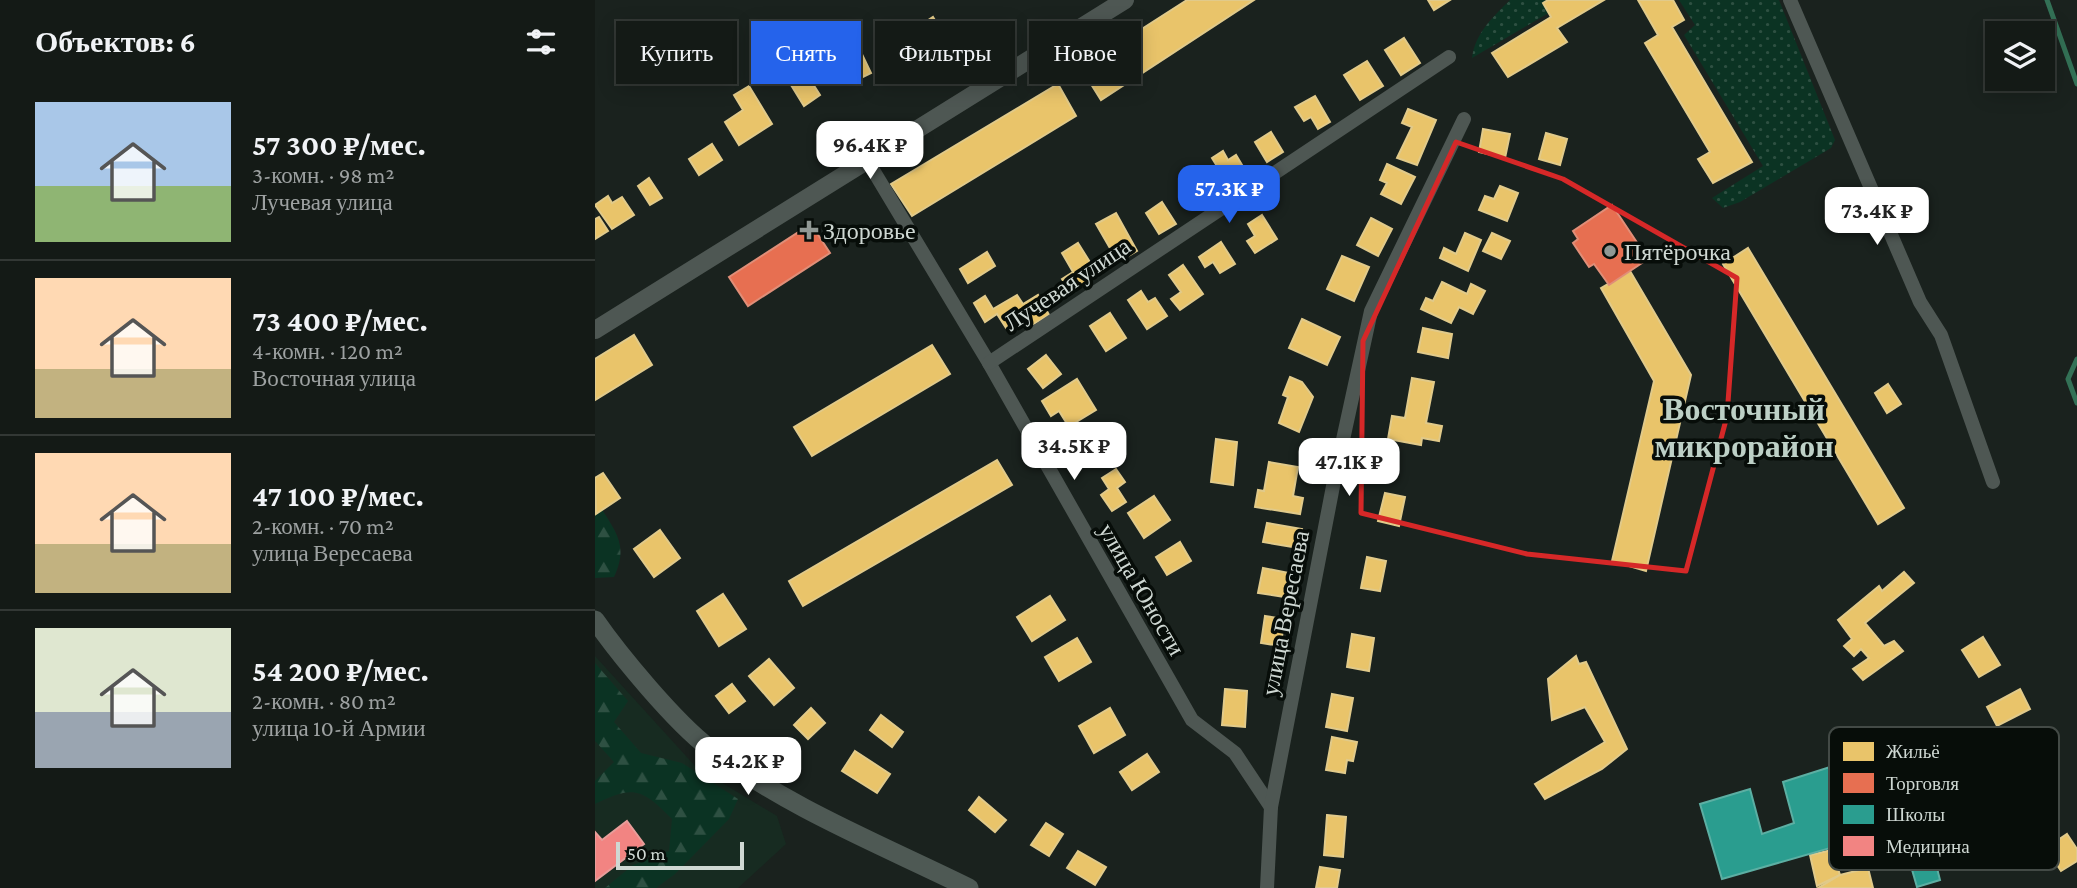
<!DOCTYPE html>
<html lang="ru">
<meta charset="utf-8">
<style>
:root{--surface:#141a16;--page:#1d231f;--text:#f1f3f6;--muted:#9da1a1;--line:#333835;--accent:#2563eb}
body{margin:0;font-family:"Crimson Pro",serif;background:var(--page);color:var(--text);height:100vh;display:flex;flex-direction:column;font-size:26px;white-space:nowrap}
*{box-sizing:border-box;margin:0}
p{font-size:23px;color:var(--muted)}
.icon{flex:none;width:38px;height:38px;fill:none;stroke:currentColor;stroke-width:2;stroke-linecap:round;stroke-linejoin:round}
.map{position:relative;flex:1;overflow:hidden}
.drawer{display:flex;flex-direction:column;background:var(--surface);width:595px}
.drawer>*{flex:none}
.top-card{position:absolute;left:21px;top:21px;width:665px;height:63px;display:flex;gap:14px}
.tools{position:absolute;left:1390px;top:21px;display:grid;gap:14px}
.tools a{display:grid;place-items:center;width:70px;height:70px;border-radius:0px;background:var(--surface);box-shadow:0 4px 18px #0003,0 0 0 2px var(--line);font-size:35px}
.scale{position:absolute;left:21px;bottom:18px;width:128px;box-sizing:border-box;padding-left:7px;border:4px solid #cfd8d3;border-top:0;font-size:19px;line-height:24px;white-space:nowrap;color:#cfd8d3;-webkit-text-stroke:5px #070d09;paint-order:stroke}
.price{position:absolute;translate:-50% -60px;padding:0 16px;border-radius:14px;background:#fff;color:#222;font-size:23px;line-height:46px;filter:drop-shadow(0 2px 4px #0008)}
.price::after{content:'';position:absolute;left:50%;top:42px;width:21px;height:16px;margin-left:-10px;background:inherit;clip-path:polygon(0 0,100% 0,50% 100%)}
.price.on{background:var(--accent);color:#fff}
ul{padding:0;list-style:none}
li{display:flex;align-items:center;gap:21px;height:175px;padding:0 35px}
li+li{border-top:2px solid var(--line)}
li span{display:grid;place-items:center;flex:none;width:196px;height:140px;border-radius:0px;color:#555}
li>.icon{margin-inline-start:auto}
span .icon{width:84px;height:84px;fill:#fffc;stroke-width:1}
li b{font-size:30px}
h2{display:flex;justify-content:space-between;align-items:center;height:84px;padding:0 35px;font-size:30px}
.chip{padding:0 24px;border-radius:0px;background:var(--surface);box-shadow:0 4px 18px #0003,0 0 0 2px var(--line);font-size:24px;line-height:63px}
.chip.on{background:var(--accent);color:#fff}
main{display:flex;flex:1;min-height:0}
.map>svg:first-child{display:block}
.built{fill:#172b21}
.grass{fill:url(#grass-dots)}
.forest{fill:url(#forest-firs)}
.homes{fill:#e9c46a;stroke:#e1ca8a;stroke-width:2}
.shops{fill:#e76f51;stroke:#e08e78;stroke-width:2}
.schools{fill:#2a9d8f;stroke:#5cafa3;stroke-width:2}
.health{fill:#f28482;stroke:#e89d9a;stroke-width:2}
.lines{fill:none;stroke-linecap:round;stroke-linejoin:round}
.stream{stroke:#337156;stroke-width:5}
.minor{stroke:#4e5753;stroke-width:14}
.tertiary{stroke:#4e5753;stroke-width:18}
.secondary{stroke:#4e5954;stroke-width:19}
.marked{fill:none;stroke:#d62828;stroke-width:5;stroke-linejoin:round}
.poi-dot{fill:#909894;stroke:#070d09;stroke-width:2.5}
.labels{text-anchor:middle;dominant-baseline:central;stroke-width:7;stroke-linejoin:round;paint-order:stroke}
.poi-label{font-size:24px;fill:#cfd8d3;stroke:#070d09;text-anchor:start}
.street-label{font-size:24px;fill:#cfd8d3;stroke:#070d09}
.district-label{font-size:32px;font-weight:bold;fill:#bdd0c6;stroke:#070d09}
.key{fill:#070d09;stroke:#434a46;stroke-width:2}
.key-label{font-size:19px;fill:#cfd8d3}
</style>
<main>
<section class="drawer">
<h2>Объектов: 6<svg class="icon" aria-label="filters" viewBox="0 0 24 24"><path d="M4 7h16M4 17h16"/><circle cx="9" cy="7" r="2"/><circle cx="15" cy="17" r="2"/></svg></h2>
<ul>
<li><span style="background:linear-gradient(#a9c7e8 60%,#8fb573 0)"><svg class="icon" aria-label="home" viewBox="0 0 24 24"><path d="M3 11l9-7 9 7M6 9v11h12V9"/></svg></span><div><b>57 300 ₽/мес.</b><p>3-комн. · 98 m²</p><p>Лучевая улица</p></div></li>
<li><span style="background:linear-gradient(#ffd9b3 65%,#c2b280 0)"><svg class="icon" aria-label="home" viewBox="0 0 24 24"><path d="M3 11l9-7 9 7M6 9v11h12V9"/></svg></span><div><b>73 400 ₽/мес.</b><p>4-комн. · 120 m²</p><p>Восточная улица</p></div></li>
<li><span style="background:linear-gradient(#ffd9b3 65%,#c2b280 0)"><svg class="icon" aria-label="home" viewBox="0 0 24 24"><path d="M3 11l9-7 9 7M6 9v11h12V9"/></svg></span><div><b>47 100 ₽/мес.</b><p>2-комн. · 70 m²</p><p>улица Вересаева</p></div></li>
<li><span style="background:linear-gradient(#dfe7d0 60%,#9aa5b1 0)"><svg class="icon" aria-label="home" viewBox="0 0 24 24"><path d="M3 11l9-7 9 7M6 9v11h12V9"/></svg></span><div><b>54 200 ₽/мес.</b><p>2-комн. · 80 m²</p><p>улица 10-й Армии</p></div></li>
</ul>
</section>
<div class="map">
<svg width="1482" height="888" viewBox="0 0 1482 888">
<defs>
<pattern id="grass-dots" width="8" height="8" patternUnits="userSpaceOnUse" patternTransform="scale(1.75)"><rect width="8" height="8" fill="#0b3323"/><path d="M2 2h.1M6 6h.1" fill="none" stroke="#2e5042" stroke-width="1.8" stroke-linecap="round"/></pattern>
<pattern id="forest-firs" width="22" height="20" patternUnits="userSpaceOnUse" patternTransform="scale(1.75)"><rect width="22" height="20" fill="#0b3323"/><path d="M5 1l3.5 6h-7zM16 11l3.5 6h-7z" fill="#2e5042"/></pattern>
</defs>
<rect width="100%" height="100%" fill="#1a221e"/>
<polygon class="built" points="0,656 101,767 182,816 191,844 143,888 0,888"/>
<g class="grass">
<path d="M915 0H951L957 11 877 58C880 33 898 17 915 0Z"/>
<polygon points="1084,0 1184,0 1240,140 1236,148 1145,202 1128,208 1117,198 1168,166 1089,35 1100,25"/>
</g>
<g class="forest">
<path d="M0 497C16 528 36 541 19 577L0 578Z"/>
<path d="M0 663 33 701 19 722 46 753 87 763 143 799 134 819 80 874 61 888H10L38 865 74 851 77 819C47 788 38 785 0 804V781L19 762 0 741Z"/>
</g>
<g class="homes">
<polygon points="592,0 659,0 506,100 486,68"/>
<polygon points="833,0 855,0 839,10"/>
<polygon points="953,0 1009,0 962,28 972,42 913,77 897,53 956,17 948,3"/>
<polygon points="1043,0 1078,0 1089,20 1077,27 1157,162 1118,183 1103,159 1115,152 1050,43 1063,35"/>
<polygon points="338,17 349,35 323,52 312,34"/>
<polygon points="298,25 313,51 301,58 286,32"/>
<polygon points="809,38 825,63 806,75 790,50"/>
<polygon points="264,48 276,73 262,80 250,55"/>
<polygon points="772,61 788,86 765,100 749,75"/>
<polygon points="209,70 225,95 209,106 193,80"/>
<polygon points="463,84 481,116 317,216 296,184"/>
<polygon points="154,86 177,124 144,145 130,122 148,110 139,95"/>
<polygon points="720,96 735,122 723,129 716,117 709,121 700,107"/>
<polygon points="813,109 841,120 822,165 802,158 817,127 807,123"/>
<polygon points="888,129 915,134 910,158 884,152"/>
<polygon points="676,132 688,152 672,162 660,142"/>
<polygon points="951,133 972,139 965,165 944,159"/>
<polygon points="117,144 127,160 104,175 94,159"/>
<polygon points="628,151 633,160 641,155 653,175 635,187 617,158"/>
<polygon points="792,164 820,177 806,204 786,194 792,183 785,180"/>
<polygon points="602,175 618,199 603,209 587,184"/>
<polygon points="54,178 67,198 55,205 43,186"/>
<polygon points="905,186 923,193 912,221 884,210 890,196 899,199"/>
<polygon points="13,196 17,203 27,197 39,215 17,229 0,205"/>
<polygon points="567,202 581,224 564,234 551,213"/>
<polygon points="521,213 542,251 523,262 501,224"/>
<polygon points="667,215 682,239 660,253 652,241 660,236 653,224"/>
<polygon points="4,217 13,231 0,239 0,219"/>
<polygon points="776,218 797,229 783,256 762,245"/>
<polygon points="870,233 886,240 873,271 845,258 849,248 861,254"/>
<polygon points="897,233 915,241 906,259 888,251"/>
<polygon points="626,242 640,264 625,273 618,262 610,267 604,257"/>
<polygon points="483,243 503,275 476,293 467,279 478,272 467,253"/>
<polygon points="1153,248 1309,508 1283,524 1128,264"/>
<polygon points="392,252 400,266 373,283 365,269"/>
<polygon points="747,256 774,267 759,301 732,289"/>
<polygon points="588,265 608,294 585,310 576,299 586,292 574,275"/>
<polygon points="1035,271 1096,375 1051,571 1017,561 1059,381 1006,288"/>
<polygon points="847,282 872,294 876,284 890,291 878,314 864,307 856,323 826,309 831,298 838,301"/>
<polygon points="546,291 553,302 560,298 572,316 552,329 533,300"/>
<polygon points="422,295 428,304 443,295 454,315 437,325 431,316 411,328 402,314 390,322 379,303 390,296 398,309"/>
<polygon points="515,313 531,338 511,351 495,326"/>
<polygon points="707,319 745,337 732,365 694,348"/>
<polygon points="828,328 857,334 853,358 823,352"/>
<polygon points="39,335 57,365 0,400 0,359"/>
<polygon points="337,345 355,374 217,456 199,427"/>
<polygon points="451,355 466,374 448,388 433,369"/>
<polygon points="695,377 707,382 718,397 704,432 684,423 693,397 688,395"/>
<polygon points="817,378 839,382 831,423 847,426 844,441 827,438 826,445 793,439 797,416 810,418"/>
<polygon points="482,379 501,410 478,424 483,433 471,441 466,432 474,427 464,411 456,416 447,401"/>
<polygon points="1293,384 1306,404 1292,413 1280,393"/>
<polygon points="509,427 518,441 492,457 483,443"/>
<polygon points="621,439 642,442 638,485 616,482"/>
<polygon points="402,460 417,485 208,606 194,581"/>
<polygon points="674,462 703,467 698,496 708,498 705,514 660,507 663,490 669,491"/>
<polygon points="521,469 530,482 522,488 531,502 517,511 506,495 514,489 507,478"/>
<polygon points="8,473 25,498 1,514 0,478"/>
<polygon points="790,493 810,497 804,526 783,521"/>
<polygon points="559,496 575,520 549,538 533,513"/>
<polygon points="672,523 707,529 704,548 668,542"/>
<polygon points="65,530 85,558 59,577 39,549"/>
<polygon points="585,542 596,561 572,575 561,557"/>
<polygon points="772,557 791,561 785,591 766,588"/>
<polygon points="668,568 694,573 690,597 663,593"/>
<polygon points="1309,572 1319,583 1270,623 1289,646 1299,641 1308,651 1268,680 1258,669 1274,658 1266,649 1259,656 1249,646 1257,639 1243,620 1284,586 1287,591"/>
<polygon points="128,594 151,629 124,646 102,611"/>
<polygon points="455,596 470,620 437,641 422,617"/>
<polygon points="670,616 689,619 686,646 666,643"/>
<polygon points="757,634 779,638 774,671 752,667"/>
<polygon points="1388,637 1405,665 1384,677 1367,650"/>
<polygon points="482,638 496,662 464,681 450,657"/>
<polygon points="981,656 984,664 991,662 1032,749 1007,769 950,799 940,784 1010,742 990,707 957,720 953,679"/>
<polygon points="174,659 199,688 179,705 154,676"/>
<polygon points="137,684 150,701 134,713 121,696"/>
<polygon points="630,689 652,691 650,727 627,725"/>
<polygon points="1425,689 1435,709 1402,726 1392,707"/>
<polygon points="737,694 758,698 752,731 731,727"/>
<polygon points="216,708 230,723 213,739 199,725"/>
<polygon points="515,708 530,735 499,753 484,726"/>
<polygon points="286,715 308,732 297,747 275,730"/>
<polygon points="737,737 762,742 758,761 752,760 750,773 731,770"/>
<polygon points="260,751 295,774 282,793 247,771"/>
<polygon points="552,754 564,772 537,790 525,772"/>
<polygon points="384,797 411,820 400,832 374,810"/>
<polygon points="732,815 751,817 748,857 729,855"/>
<polygon points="451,823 468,834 454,856 436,845"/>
<polygon points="1472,834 1482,849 1482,861 1466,871 1451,848"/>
<polygon points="1237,850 1245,875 1222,886 1215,855"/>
<polygon points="483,851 511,867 500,885 472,868"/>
<polygon points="725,867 745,870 742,888 721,888"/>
<polygon points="1273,868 1278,888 1223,888 1245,875"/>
</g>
<g class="shops">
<polygon points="1017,205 1053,259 1014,285 999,264 994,267 978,243 983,239 978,231"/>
<polygon points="216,224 235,253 153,306 134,277"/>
</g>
<polygon class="schools" points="1322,735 1343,816 1330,820 1345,880 1322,887 1305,828 1127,879 1105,804 1155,789 1167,834 1199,823 1188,782 1235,767 1248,808 1285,800 1270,749"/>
<polygon class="health" points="32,821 49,844 0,881 0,832 7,840"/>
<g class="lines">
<g class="stream">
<polyline points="1452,0 1482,84"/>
<polyline points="1482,359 1473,379 1482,403"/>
</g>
<g class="minor">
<polyline points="1195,0 1325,302 1346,335 1398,482"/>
<polyline points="272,160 394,363 597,720 640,753 676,807"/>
<polyline points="394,363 854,57"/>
<polyline points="672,888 676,807 739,481 776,311 869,119"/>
</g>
<polyline class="tertiary" points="0,330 530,0"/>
<path class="secondary" d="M0 620C25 656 80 722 114 748 191 807 287 845 374 888"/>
</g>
<path class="marked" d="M861 142 968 179 1142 278 1132 416 1091 571 932 554 766 513 768 341Z"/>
<g class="poi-dot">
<path d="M210.5 219.5h7v7h7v7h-7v7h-7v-7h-7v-7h7z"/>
<circle cx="1015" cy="251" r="7"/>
</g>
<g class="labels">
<g class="poi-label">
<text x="228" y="230">Здоровье</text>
<text x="1029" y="251">Пятёрочка</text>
</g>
<g class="street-label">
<text transform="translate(472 284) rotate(-34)">Лучевая улица</text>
<text transform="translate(547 589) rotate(60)">улица Юности</text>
<text transform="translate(690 613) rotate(-79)">улица Вересаева</text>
</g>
<g class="district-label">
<text x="1149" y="409">Восточный<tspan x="1149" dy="37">микрорайон</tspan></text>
</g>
</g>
<rect x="1234" y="727" width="230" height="143" rx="10" class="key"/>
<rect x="1248" y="742" width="31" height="19" fill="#e9c46a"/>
<rect x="1248" y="773" width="31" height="20" fill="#e76f51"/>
<rect x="1248" y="805" width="31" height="19" fill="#2a9d8f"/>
<rect x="1248" y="836" width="31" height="20" fill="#f28482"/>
<g class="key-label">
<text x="1291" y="758">Жильё</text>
<text x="1291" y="790">Торговля</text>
<text x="1291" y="821">Школы</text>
<text x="1291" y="853">Медицина</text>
</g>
</svg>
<div class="tools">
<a><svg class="icon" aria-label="layers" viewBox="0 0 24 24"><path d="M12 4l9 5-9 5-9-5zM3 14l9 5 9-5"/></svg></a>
</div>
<div class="scale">50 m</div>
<b class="price" style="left:275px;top:181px">96.4K ₽</b>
<b class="price on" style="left:634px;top:225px">57.3K ₽</b>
<b class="price" style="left:1282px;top:247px">73.4K ₽</b>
<b class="price" style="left:479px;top:482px">34.5K ₽</b>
<b class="price" style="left:754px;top:498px">47.1K ₽</b>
<b class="price" style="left:153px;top:797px">54.2K ₽</b>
<div class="top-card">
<a class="chip">Купить</a>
<a class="chip on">Снять</a>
<a class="chip">Фильтры</a>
<a class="chip">Новое</a>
</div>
</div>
</main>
